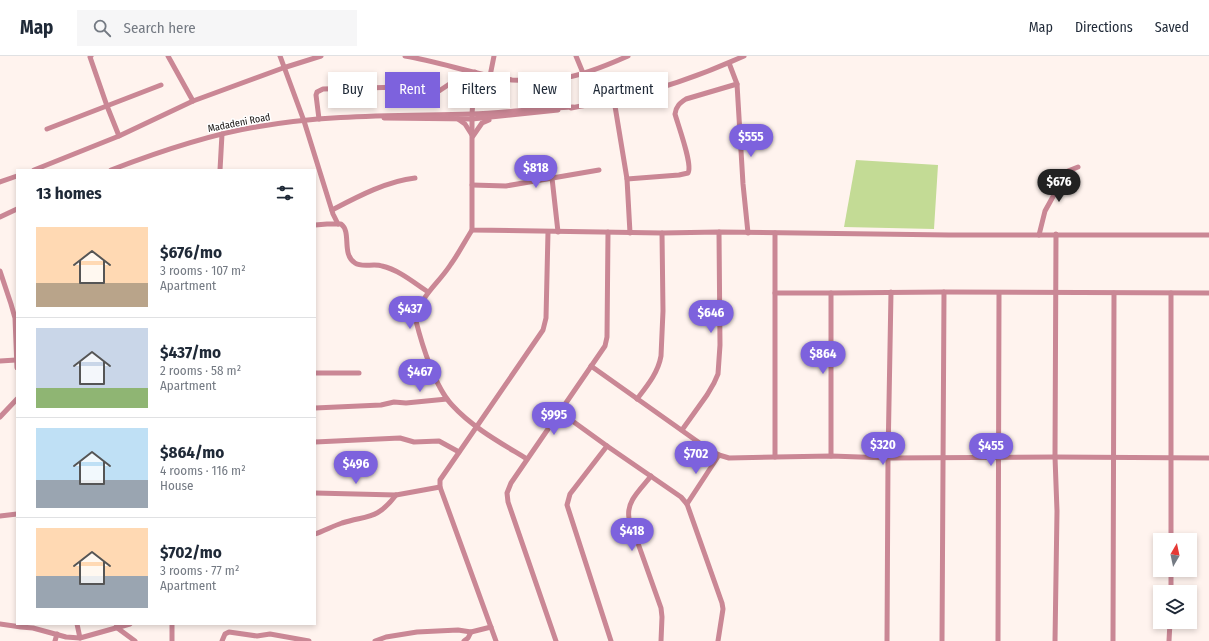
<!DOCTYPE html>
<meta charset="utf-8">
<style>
:root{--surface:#fff;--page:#f6f6f7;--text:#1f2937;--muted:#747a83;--line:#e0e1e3;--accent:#7d62dd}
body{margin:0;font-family:"Fira Sans Condensed",sans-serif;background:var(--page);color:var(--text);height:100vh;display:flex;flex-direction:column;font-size:15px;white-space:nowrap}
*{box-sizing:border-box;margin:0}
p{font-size:13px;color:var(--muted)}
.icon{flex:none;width:22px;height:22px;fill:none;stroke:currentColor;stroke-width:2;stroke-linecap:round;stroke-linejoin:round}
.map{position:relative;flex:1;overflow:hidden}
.details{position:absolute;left:16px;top:113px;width:300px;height:456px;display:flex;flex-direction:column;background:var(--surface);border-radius:0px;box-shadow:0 2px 6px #0003}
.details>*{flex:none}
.guide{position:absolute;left:328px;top:16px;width:380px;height:36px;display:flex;gap:8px}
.needle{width:26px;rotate:9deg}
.controls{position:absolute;left:1153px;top:477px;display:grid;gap:8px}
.controls a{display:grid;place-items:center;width:44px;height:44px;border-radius:0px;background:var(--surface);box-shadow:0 2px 6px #0003;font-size:20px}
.price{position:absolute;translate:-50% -34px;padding:0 9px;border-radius:14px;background:var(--accent);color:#fff;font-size:13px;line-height:26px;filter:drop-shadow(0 1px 2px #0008)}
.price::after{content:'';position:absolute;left:50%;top:24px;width:12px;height:9px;margin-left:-6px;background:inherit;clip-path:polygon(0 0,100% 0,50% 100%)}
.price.active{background:#222;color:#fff}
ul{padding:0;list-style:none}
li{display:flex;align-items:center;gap:12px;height:100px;padding:0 20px}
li+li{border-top:1px solid var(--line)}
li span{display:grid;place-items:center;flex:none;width:112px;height:80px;border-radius:0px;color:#555}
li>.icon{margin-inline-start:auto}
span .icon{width:48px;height:48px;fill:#fffc;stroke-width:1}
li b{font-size:17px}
h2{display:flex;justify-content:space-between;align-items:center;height:48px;padding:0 20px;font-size:17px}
.chip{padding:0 14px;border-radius:0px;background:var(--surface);box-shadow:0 2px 6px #0003;font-size:14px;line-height:36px}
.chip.active{background:var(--accent);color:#fff}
header{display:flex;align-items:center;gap:24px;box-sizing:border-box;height:56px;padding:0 20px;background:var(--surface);border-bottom:1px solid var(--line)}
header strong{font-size:19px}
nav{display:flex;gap:22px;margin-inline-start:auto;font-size:14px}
.search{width:280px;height:36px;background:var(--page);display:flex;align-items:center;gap:10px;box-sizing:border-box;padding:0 14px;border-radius:0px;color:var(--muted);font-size:15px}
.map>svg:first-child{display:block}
.green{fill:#c3db95}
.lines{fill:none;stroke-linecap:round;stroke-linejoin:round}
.minor{stroke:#ca8795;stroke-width:5}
.labels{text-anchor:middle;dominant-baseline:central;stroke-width:3;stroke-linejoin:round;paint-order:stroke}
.street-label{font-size:10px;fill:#130f0d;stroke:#fff}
</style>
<header>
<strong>Map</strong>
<div class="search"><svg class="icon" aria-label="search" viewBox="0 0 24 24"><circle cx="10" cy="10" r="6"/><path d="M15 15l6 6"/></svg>Search here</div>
<nav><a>Map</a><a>Directions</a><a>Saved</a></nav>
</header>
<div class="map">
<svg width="1209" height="585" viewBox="0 0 1209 585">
<rect width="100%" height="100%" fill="#fff3ee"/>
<polygon class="green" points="856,104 938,109 934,173 844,171"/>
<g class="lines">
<g class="minor">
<polyline points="91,0 90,1 107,50 119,80"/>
<polyline points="168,0 193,45"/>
<polyline points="280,0 304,65 333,158 338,168"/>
<path d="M405 0C441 6 476 19 512 24 529 25 548 24 564 22 583 19 610 8 628 0"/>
<polyline points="576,0 583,17"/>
<polyline points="729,7 737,28 743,128 748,177"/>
<polyline points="475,16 472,58 472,174 662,177 719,176 949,179 1209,179"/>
<polyline points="490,20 494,0"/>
<polyline points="614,44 627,123 630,177"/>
<path d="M571 52C585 49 600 47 614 44 659 34 702 19 744 0"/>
<polyline points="384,62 472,63 558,54"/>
<polyline points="319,63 316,39 317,36 323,33 403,31 439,35 451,27 456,26 474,28"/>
<polyline points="458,63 465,68 472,79"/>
<polyline points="47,73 161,29"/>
<polyline points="473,80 482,67 489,64"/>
<polyline points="551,105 552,122 558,176"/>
<polyline points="34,114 119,80 193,45 283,12 321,0"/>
<path d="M111 114C158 96 207 79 256 71 327 58 399 60 471 58 505 57 539 52 573 51"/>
<polyline points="220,114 222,78"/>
<path d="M627 123 679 119 688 117C693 109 678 69 675 58 676 50 680 47 686 43L737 28"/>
<polyline points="0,126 17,120"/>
<polyline points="472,129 506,130 599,114"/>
<path d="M332 154C357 141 387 125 415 122"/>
<polyline points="0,161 17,153"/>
<path d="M315 169 327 168H341C352 176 341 198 355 207 362 212 374 207 382 210 399 214 413 226 428 236"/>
<path d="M472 174C465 185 459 197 451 208 437 230 421 237 416 265 422 289 435 331 452 349 473 372 501 387 527 403"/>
<polyline points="1039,179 1045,155 1065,119 1068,115 1078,111"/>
<polyline points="0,215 11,248 15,262 17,312"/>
<polyline points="775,237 831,237 944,236 1209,237"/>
<polyline points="831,237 831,400"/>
<polyline points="1171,237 1171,484"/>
<polyline points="0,305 16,304"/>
<polyline points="591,310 708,393 719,399 729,402 831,400 888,402 1055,401 1209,402"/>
<polyline points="315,317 359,317"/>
<path d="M637 343C647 330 658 317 661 300L663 255 662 177"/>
<polyline points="315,352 381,349 394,346 406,347 447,343"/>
<polyline points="560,356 607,390 681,441 687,448 722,547 723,553 718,585"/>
<polyline points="0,361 17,343"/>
<polyline points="682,374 707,339 714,327 718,318 720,289 719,176"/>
<polyline points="315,386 400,382 414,386 439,385 459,396"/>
<polyline points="607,390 570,438 567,449 611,585"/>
<polyline points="775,401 775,177"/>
<path d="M651 420C641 433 626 445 629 462L661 552 662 561 661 585"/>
<polyline points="315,437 396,439 440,431"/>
<polyline points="687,448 719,399"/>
<polyline points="0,460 17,458"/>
<path d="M315 478C324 475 333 470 342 467 368 459 377 464 396 439"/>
<polyline points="1171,536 1171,514"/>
<polyline points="0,568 21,571 33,572 66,581 80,582 130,568"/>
<polyline points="77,568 80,582"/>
<polyline points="116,571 135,585"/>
<polyline points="55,585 57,578"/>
<polyline points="172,585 172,568"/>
<polyline points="222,585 225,578 229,576 257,580 270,578 309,585"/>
<polyline points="375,585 386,581 417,576 458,574 471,576 491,571"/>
<polyline points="464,585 468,582 471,576"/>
<polyline points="496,585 440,431 440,424 543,274 546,262 548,176"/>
<polyline points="556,585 508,446 507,437 511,427 605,290 607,281 608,176"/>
<polyline points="887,585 888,402 891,236"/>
<polyline points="942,585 944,236"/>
<polyline points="998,585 999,237"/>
<polyline points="1055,585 1057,455 1055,401 1056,178"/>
<polyline points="1113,585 1114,237"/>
<polyline points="1169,585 1170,566"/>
</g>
</g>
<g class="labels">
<g class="street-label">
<text transform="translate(239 67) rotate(-11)">Madadeni Road</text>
</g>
</g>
</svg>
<div class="controls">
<a><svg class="needle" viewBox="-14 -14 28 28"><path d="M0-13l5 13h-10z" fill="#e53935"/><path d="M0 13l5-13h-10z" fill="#747a83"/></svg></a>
<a><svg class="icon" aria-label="layers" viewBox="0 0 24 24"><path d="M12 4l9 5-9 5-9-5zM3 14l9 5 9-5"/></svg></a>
</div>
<b class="price" style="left:751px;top:102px">$555</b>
<b class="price" style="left:536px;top:133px">$818</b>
<b class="price active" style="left:1059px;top:147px">$676</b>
<b class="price" style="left:410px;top:274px">$437</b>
<b class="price" style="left:711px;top:278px">$646</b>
<b class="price" style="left:823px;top:319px">$864</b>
<b class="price" style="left:420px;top:337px">$467</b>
<b class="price" style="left:554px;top:380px">$995</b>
<b class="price" style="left:883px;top:410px">$320</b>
<b class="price" style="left:991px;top:411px">$455</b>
<b class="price" style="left:696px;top:419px">$702</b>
<b class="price" style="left:356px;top:429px">$496</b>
<b class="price" style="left:632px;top:496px">$418</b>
<div class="guide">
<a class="chip">Buy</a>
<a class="chip active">Rent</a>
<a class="chip">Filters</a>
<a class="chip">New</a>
<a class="chip">Apartment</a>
</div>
<section class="details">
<h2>13 homes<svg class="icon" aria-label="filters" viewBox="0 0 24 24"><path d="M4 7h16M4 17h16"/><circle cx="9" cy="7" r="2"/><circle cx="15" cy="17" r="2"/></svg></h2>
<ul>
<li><span style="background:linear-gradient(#ffd9b3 70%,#b9a48a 0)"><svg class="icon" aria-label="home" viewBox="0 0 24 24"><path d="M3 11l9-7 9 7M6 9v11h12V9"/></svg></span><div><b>$676/mo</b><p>3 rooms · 107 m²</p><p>Apartment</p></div></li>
<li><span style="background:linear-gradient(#c9d6e8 75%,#8fb573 0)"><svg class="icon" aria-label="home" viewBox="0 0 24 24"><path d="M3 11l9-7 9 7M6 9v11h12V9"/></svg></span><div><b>$437/mo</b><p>2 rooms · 58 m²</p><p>Apartment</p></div></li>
<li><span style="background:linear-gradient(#bfe0f5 65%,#9aa5b1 0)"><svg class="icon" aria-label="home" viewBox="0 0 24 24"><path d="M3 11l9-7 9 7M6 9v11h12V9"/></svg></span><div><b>$864/mo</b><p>4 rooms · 116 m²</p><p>House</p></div></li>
<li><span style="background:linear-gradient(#ffd9b3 60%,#9aa5b1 0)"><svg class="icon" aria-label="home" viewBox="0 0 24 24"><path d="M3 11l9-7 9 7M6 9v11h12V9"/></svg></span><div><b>$702/mo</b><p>3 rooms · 77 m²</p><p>Apartment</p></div></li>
</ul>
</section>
</div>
